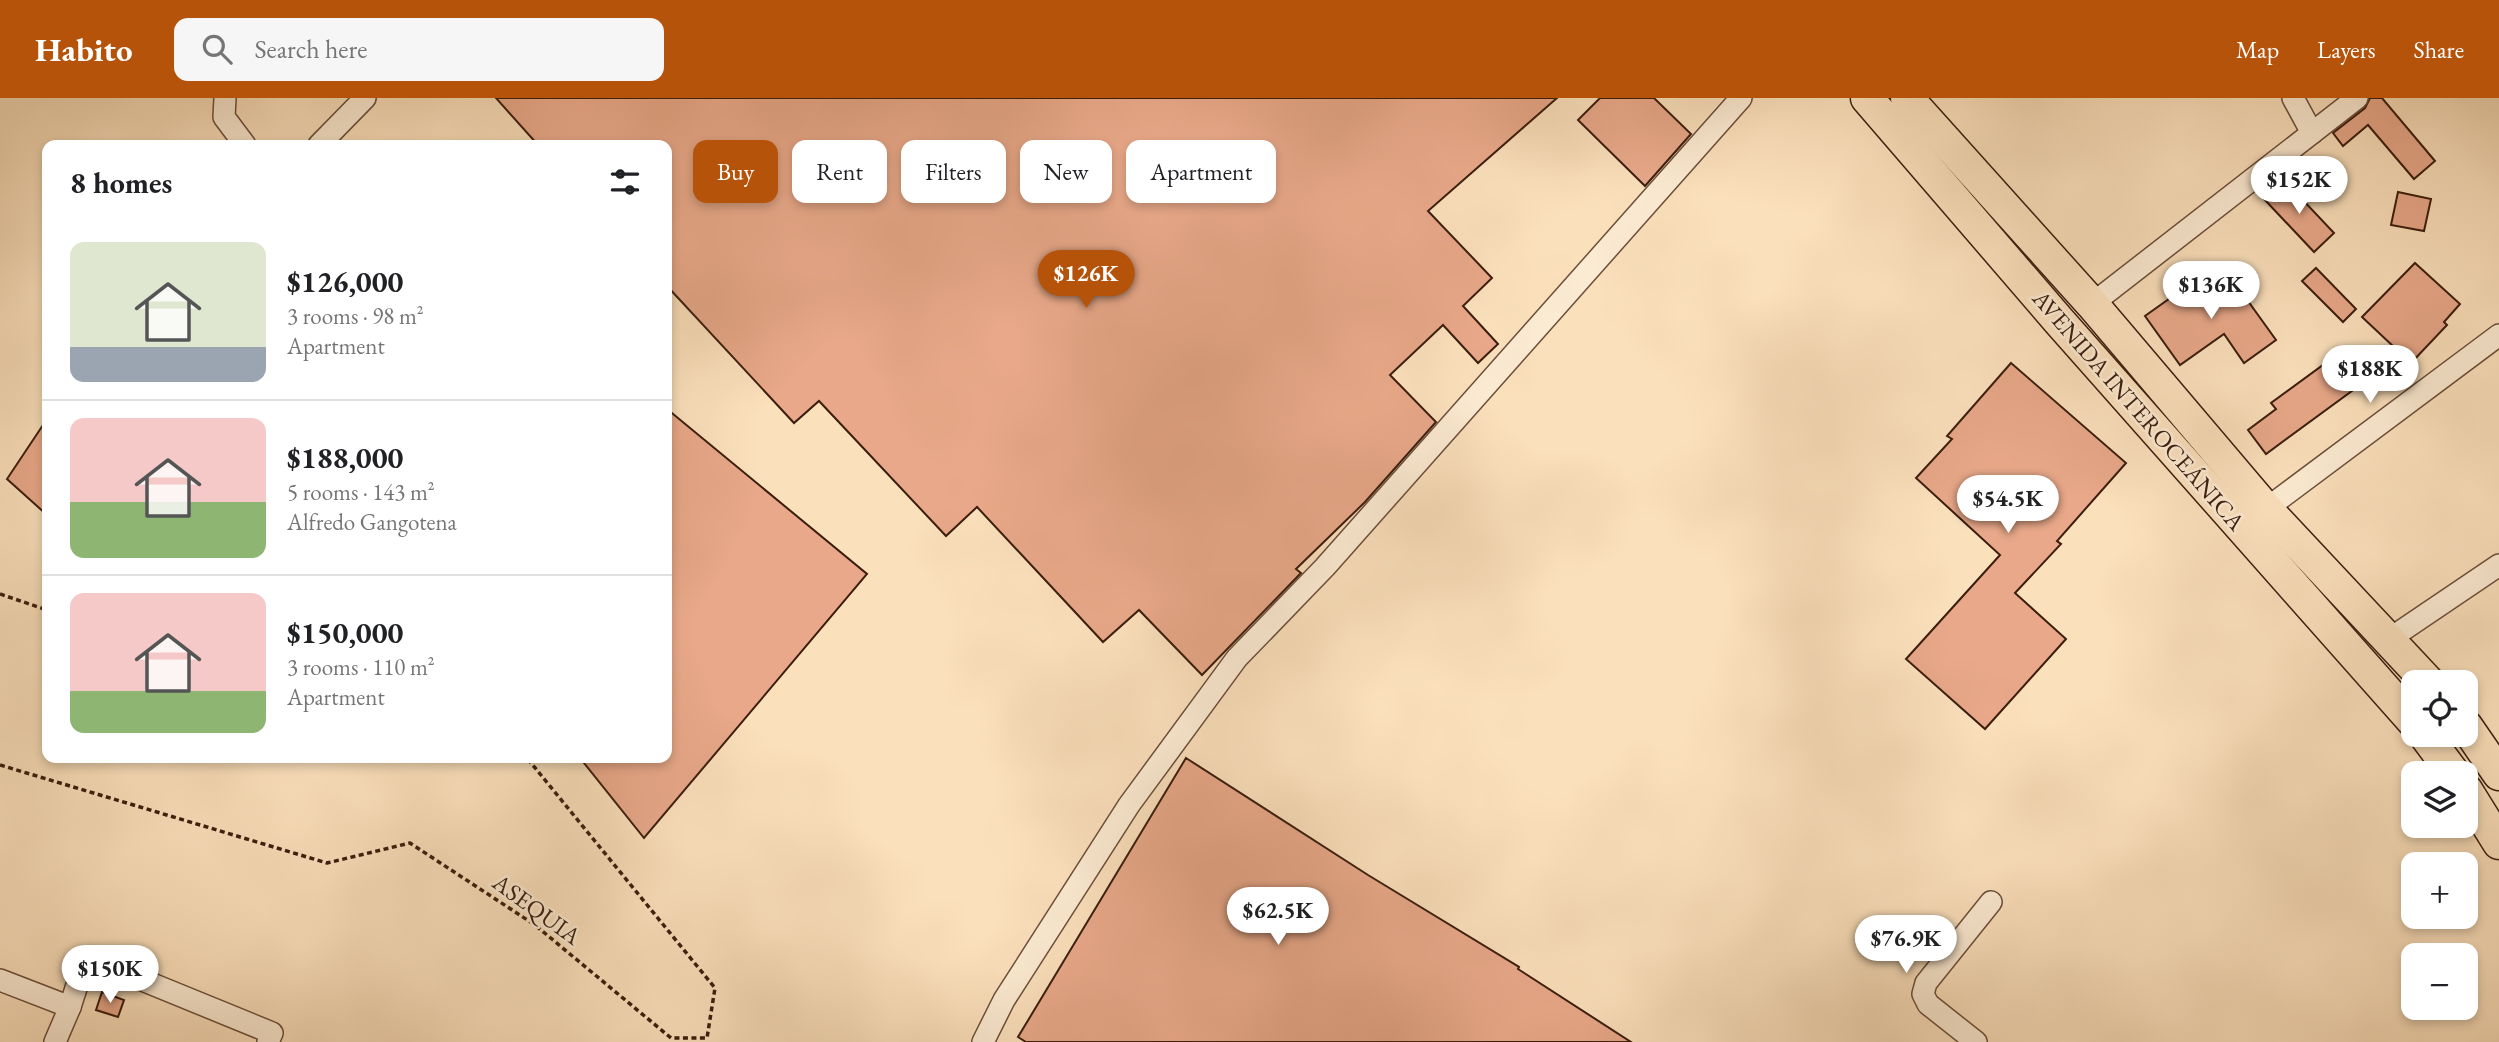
<!DOCTYPE html>
<meta charset="utf-8">
<style>
:root{--surface:#fff;--page:#f6f6f6;--text:#202124;--muted:#757577;--line:#e0e0e0;--accent:#b45309}
body{margin:0;font-family:"EB Garamond",serif;background:var(--page);color:var(--text);height:100vh;display:flex;flex-direction:column;font-size:26px;white-space:nowrap}
*{box-sizing:border-box;margin:0}
p{font-size:23px;color:var(--muted)}
.icon{flex:none;width:38px;height:38px;fill:none;stroke:currentColor;stroke-width:2;stroke-linecap:round;stroke-linejoin:round}
.map{position:relative;flex:1;overflow:hidden}
.sheet{position:absolute;left:42px;top:42px;width:630px;height:623px;display:flex;flex-direction:column;background:var(--surface);border-radius:14px;box-shadow:0 4px 10px #0003}
.sheet>*{flex:none}
.top-card{position:absolute;left:693px;top:42px;width:665px;height:63px;display:flex;gap:14px}
.buttons{position:absolute;left:2401px;top:572px;display:grid;gap:14px}
.buttons a{display:grid;place-items:center;width:77px;height:77px;border-radius:14px;background:var(--surface);box-shadow:0 4px 10px #0003;font-size:35px}
.price{position:absolute;translate:-50% -60px;padding:0 16px;border-radius:24px;background:#fff;color:#222;font-size:23px;line-height:46px;filter:drop-shadow(0 2px 4px #0008)}
.price::after{content:'';position:absolute;left:50%;top:42px;width:21px;height:16px;margin-left:-10px;background:inherit;clip-path:polygon(0 0,100% 0,50% 100%)}
.price.selected{background:var(--accent);color:#fff}
ul{padding:0;list-style:none}
li{display:flex;align-items:center;gap:21px;height:175px;padding:0 28px}
li+li{border-top:2px solid var(--line)}
li span{display:grid;place-items:center;flex:none;width:196px;height:140px;border-radius:14px;color:#555}
li>.icon{margin-inline-start:auto}
span .icon{width:84px;height:84px;fill:#fffc;stroke-width:1}
li b{font-size:30px}
h2{display:flex;justify-content:space-between;align-items:center;height:84px;padding:0 28px;font-size:30px}
.chip{padding:0 24px;border-radius:14px;background:var(--surface);box-shadow:0 4px 10px #0003;font-size:24px;line-height:63px}
.chip.selected{background:var(--accent);color:#fff}
header{display:flex;align-items:center;gap:42px;box-sizing:border-box;height:98px;padding:0 35px;background:var(--accent);color:#fff}
header strong{font-size:33px}
nav{display:flex;gap:38px;margin-inline-start:auto;font-size:24px}
.search{width:490px;height:63px;background:var(--page);display:flex;align-items:center;gap:18px;box-sizing:border-box;padding:0 24px;border-radius:14px;color:var(--muted);font-size:26px}
.map>svg:first-child{display:block}
.building{fill:#e8a889;stroke:#3b1d0e;stroke-width:2}
.lines{fill:none;stroke-linecap:round;stroke-linejoin:round}
.minor-casing{stroke:#6b4e3a;stroke-width:24}
.highway-casing{stroke:#3b1d0e;stroke-width:35}
.path{stroke:#3b1d0e;stroke-width:3.5;stroke-dasharray:5 3.5;stroke-linecap:butt}
.minor{stroke:#fcebd3;stroke-width:21}
.highway{stroke:#fbe0bc;stroke-width:32}
.labels{text-anchor:middle;dominant-baseline:central;stroke-width:5;stroke-linejoin:round;paint-order:stroke}
.street-label{font-size:24px;fill:#3b1d0e;stroke:#fcebd3}
</style>
<header>
<strong>Habito</strong>
<div class="search"><svg class="icon" aria-label="search" viewBox="0 0 24 24"><circle cx="10" cy="10" r="6"/><path d="M15 15l6 6"/></svg>Search here</div>
<nav><a>Map</a><a>Layers</a><a>Share</a></nav>
</header>
<div class="map">
<svg width="2499" height="944" viewBox="0 0 2499 944">
<rect width="100%" height="100%" fill="#fbe0bc"/>
<filter id="stains"><feTurbulence type="fractalNoise" baseFrequency=".00286" numOctaves="4"/><feColorMatrix values="0 0 0 0 .2 0 0 0 0 .09 0 0 0 0 .02 0 0 0 .5 -.17"/></filter>
<radialGradient id="worn" r=".72"><stop offset=".6" stop-color="#630" stop-opacity="0"/><stop offset="1" stop-color="#630" stop-opacity=".3"/></radialGradient>
<g class="building">
<polygon points="496,0 1557,0 1428,113 1492,180 1463,208 1498,246 1478,265 1443,227 1390,277 1436,324 1365,404 1296,471 1301,475 1202,577 1139,512 1103,544 977,409 946,438 819,303 794,325 667,188 667,47 538,47"/>
<polygon points="1600,0 1654,0 1691,36 1645,88 1578,22"/>
<polygon points="2370,0 2382,0 2435,63 2414,81 2368,27 2343,48 2333,35 2365,10"/>
<polygon points="2284,82 2334,135 2314,154 2264,101"/>
<polygon points="2398,94 2431,101 2424,133 2391,127"/>
<polygon points="2415,165 2460,206 2444,224 2447,227 2411,265 2362,219"/>
<polygon points="2316,170 2356,211 2343,224 2302,183"/>
<polygon points="2225,171 2276,242 2244,265 2224,236 2180,267 2145,218 2176,196 2181,203"/>
<polygon points="2338,256 2360,287 2266,356 2248,332 2276,311 2271,305"/>
<polygon points="2011,265 2126,365 2057,443 2061,446 2015,495 2066,541 1985,631 1906,561 2000,457 1916,380 1952,341 1947,338"/>
<polygon points="667,311 867,476 644,740 580,660 667,660"/>
<polygon points="47,321 47,417 7,381"/>
<polygon points="1186,660 1368,777 1519,869 1518,871 1631,944 1026,944 1018,939"/>
<polygon points="102,894 124,902 118,919 96,912"/>
</g>
<g class="lines">
<g class="minor-casing">
<g id="minor">
<polyline points="225,0 224,19 245,47"/>
<polyline points="2293,0 2312,35"/>
<polyline points="319,47 365,0"/>
<polyline points="2092,206 2357,0"/>
<polyline points="2266,411 2499,237"/>
<polyline points="2388,542 2499,467"/>
<polyline points="0,882 70,909"/>
<polyline points="55,944 70,909 86,859 272,935 268,944"/>
<polyline points="983,944 1004,902 1129,707 1237,560 1325,469 1741,0"/>
<polyline points="1976,944 1928,906 1923,896 1926,885 1991,804"/>
</g>
</g>
<g class="highway-casing">
<g id="highway">
<polyline points="1867,0 2059,223 2413,623"/>
<polyline points="1907,0 2092,206 2266,411 2428,584"/>
<polyline points="2466,628 2499,676"/>
<polyline points="2425,637 2454,676"/>
<polyline points="2466,692 2499,745"/>
</g>
</g>
<g class="path">
<polyline points="0,496 47,512"/>
<polyline points="0,667 327,765 410,745 535,827 671,940 707,940 715,890 527,660"/>
</g>
<use href="#minor" class="minor"/>
<use href="#highway" class="highway"/>
</g>
<g class="labels">
<g class="street-label">
<text transform="translate(2139 312) rotate(49)">AVENIDA INTEROCEÁNICA</text>
<text transform="translate(537 811) rotate(36)">ASEQUIA</text>
</g>
</g>
<rect width="100%" height="100%" filter="url(#stains)"/>
<rect width="100%" height="100%" fill="url(#worn)"/>
</svg>
<div class="buttons">
<a><svg class="icon" aria-label="locate" viewBox="0 0 24 24"><circle cx="12" cy="12" r="6"/><path d="M12 2v4M12 18v4M2 12h4M18 12h4"/></svg></a>
<a><svg class="icon" aria-label="layers" viewBox="0 0 24 24"><path d="M12 4l9 5-9 5-9-5zM3 14l9 5 9-5"/></svg></a>
<a>+</a>
<a>−</a>
</div>
<b class="price" style="left:2299px;top:118px">$152K</b>
<b class="price selected" style="left:1086px;top:212px">$126K</b>
<b class="price" style="left:2211px;top:223px">$136K</b>
<b class="price" style="left:2370px;top:307px">$188K</b>
<b class="price" style="left:2008px;top:437px">$54.5K</b>
<b class="price" style="left:1278px;top:849px">$62.5K</b>
<b class="price" style="left:1906px;top:877px">$76.9K</b>
<b class="price" style="left:110px;top:907px">$150K</b>
<div class="top-card">
<a class="chip selected">Buy</a>
<a class="chip">Rent</a>
<a class="chip">Filters</a>
<a class="chip">New</a>
<a class="chip">Apartment</a>
</div>
<section class="sheet">
<h2>8 homes<svg class="icon" aria-label="filters" viewBox="0 0 24 24"><path d="M4 7h16M4 17h16"/><circle cx="9" cy="7" r="2"/><circle cx="15" cy="17" r="2"/></svg></h2>
<ul>
<li><span style="background:linear-gradient(#dfe7d0 75%,#9aa5b1 0)"><svg class="icon" aria-label="home" viewBox="0 0 24 24"><path d="M3 11l9-7 9 7M6 9v11h12V9"/></svg></span><div><b>$126,000</b><p>3 rooms · 98 m²</p><p>Apartment</p></div></li>
<li><span style="background:linear-gradient(#f6c9c9 60%,#8fb573 0)"><svg class="icon" aria-label="home" viewBox="0 0 24 24"><path d="M3 11l9-7 9 7M6 9v11h12V9"/></svg></span><div><b>$188,000</b><p>5 rooms · 143 m²</p><p>Alfredo Gangotena</p></div></li>
<li><span style="background:linear-gradient(#f6c9c9 70%,#8fb573 0)"><svg class="icon" aria-label="home" viewBox="0 0 24 24"><path d="M3 11l9-7 9 7M6 9v11h12V9"/></svg></span><div><b>$150,000</b><p>3 rooms · 110 m²</p><p>Apartment</p></div></li>
</ul>
</section>
</div>
